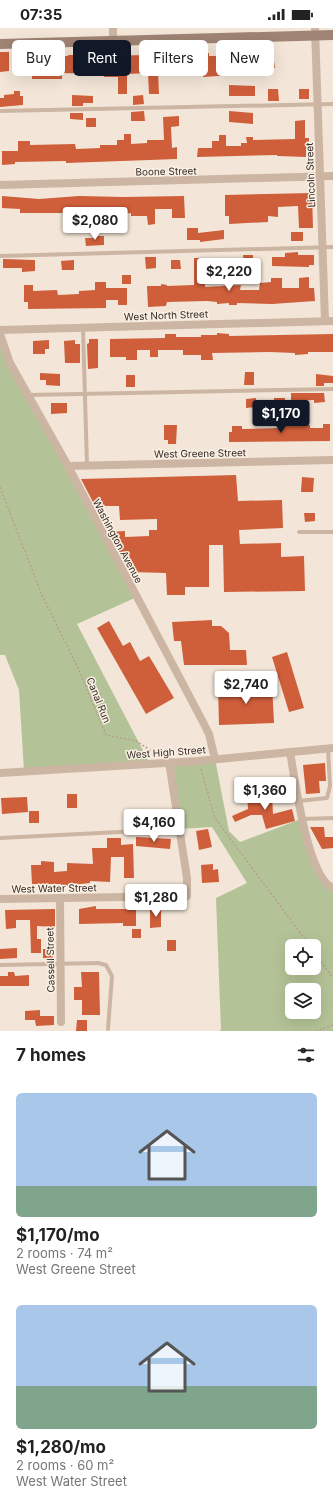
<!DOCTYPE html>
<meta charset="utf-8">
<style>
:root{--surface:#fff;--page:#f6f6f6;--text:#222;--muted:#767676;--accent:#111827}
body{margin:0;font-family:Inter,sans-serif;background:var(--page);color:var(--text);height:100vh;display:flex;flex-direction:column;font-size:15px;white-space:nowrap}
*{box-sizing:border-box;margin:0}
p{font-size:13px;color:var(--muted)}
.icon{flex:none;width:22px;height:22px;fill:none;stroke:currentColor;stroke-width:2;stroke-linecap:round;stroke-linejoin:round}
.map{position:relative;height:1003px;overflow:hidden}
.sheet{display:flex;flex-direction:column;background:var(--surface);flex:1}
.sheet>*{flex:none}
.hud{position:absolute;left:12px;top:12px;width:309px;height:36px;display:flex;gap:8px}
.buttons{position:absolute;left:285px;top:911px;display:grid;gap:8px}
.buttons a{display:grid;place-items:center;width:36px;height:36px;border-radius:6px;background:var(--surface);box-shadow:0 4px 16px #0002;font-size:20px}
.price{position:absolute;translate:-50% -34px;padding:0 9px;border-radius:4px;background:#fff;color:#222;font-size:13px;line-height:26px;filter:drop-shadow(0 1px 2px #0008)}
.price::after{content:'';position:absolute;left:50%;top:24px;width:12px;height:9px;margin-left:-6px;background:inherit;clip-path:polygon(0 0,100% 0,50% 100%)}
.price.active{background:var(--accent);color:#fff}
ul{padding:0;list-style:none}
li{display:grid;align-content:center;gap:8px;height:212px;padding:0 16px}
li span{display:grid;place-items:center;height:124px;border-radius:6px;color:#555}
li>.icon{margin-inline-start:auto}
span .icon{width:72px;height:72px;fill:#fffc;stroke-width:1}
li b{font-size:17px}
h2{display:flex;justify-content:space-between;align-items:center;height:48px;padding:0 16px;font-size:17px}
.chip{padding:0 14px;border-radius:6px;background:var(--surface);box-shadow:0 4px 16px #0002;font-size:14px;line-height:36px}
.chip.active{background:var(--accent);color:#fff}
.status{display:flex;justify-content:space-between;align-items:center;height:28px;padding:0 20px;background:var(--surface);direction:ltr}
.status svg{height:11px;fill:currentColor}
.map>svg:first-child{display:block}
.green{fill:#b4c397;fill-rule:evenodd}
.building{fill:#cf5e3a}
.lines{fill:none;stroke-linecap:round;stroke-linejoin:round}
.path{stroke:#b89f8d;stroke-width:1.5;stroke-dasharray:2 2;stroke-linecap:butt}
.lane{stroke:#ccb6a3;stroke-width:4}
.street{stroke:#ccb6a3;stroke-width:8}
.secondary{stroke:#9f8475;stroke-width:10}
.labels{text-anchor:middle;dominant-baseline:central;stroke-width:3;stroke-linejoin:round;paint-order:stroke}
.street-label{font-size:10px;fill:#362b26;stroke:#faf0e4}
</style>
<div class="status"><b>07:35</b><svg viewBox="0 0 49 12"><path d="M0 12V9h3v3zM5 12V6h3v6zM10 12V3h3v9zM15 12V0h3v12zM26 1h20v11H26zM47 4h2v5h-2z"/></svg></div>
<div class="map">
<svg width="333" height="1003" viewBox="0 0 333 1003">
<rect width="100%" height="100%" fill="#f3e6d8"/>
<g class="green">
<polygon points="0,306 10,335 137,569 77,596 150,736 24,743 19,662 5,627 0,627"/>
<path d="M215 731 229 803 240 814 301 791 319 844 333 860V1003H219L221 1002 216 870 247 855 212 799 179 801 169 734ZM292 918H314V940H292ZM292 962H314V984H292Z"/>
</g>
<g class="building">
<polygon points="179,20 192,20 191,25 209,25 209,28 224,28 224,24 271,24 271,33 274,33 275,40 233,41 233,47 203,49 203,37 176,35 176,43 158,43 159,66 149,66 148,45 127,46 127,66 118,66 118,49 104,49 103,28 145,27 145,24 179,26"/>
<polygon points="0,24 9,24 9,43 0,44"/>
<polygon points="68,27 93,27 93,46 62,45 62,51 32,51 32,29 68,28"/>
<polygon points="229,57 255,58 255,68 229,68"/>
<polygon points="268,61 278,61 279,73 268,73"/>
<rect x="299" y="61" width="10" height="10"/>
<polygon points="14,63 20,63 20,68 23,68 23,77 0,79 0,70 4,70 4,67 14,66"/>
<polygon points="72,67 93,68 93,75 83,75 83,78 72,78"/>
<polygon points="143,67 144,76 133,77 133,68"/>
<polygon points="144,83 145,93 131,93 131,84"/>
<polygon points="229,83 253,85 253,96 229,94"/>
<polygon points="70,85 83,85 83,92 70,91"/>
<polygon points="179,88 179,98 171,99 172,120 177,119 177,131 66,135 66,133 15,134 15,136 2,137 2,123 18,123 18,113 30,113 30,117 75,116 76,121 100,120 100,117 117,117 117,112 124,112 124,106 131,106 131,116 147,115 147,112 164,112 163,89"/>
<rect x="86" y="90" width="10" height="9"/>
<polygon points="305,92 305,110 309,110 309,121 306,121 306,129 277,128 277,127 197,129 198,120 212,120 212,113 219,113 219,107 226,107 226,118 241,118 241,115 247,115 246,109 253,109 253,112 295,111 295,93"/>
<polygon points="312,165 313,200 299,200 298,178 278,179 278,189 268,188 268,194 229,196 229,188 225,188 225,167"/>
<polygon points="2,168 39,171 79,168 124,169 184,168 185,190 172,190 172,181 155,181 155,196 148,197 147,188 131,188 131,185 79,189 79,185 20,185 20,181 2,180"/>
<polygon points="187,200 198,200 198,205 224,202 224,211 200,214 200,212 187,212"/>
<rect x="291" y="204" width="12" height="9"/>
<polygon points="95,208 104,208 104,217 86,218 85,210 95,210"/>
<polygon points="298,224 298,227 314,227 314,237 309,237 309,239 272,238 272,229 285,229 285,225"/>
<polygon points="243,227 253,227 253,236 244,237"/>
<polygon points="145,229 156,229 156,240 146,241"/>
<polygon points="194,230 205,230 205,259 241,257 240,262 259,262 260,255 271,254 271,250 282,250 282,260 299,260 299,250 309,249 309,260 314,260 315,273 272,276 237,275 237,277 229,277 229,275 217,276 217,274 207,273 167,274 166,278 148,279 147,258 161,258 161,256 167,257 167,258 194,257"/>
<polygon points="3,231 35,232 35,243 22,244 22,240 3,240"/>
<polygon points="74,232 74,242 62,242 61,233"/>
<polygon points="171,232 180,232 181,241 171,241"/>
<rect x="122" y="247" width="9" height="9"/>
<polygon points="95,254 106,254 106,260 127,260 127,277 118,277 118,272 106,272 106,280 28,281 28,274 24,274 24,257 33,257 33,263 57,262 58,267 79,266 79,263 95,262"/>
<polygon points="217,305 229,306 229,308 333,306 333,324 308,324 308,326 295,327 295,325 270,324 212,325 213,332 201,332 201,327 183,327 183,322 158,322 158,329 150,329 150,322 137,322 137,332 126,332 126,329 110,329 110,311 165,310 165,306 176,306 176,309 201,309 201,307 217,307"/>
<polygon points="89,311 98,311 98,340 88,341 87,316 89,315"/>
<polygon points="49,312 49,321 45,321 45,326 33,326 33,313"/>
<polygon points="75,312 75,316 80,316 80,335 65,335 64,313"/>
<polygon points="245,344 254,344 254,357 244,357"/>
<polygon points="40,345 60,346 60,358 46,357 46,352 40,352"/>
<polygon points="316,346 333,348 333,355 324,355 324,358 316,358"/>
<rect x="126" y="347" width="9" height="12"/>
<polygon points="291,365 324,365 325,374 314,375 314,372 291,373"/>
<polygon points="256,370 256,379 246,380 246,371"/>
<rect x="274" y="370" width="11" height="8"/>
<polygon points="51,375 67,375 67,385 51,386"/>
<polygon points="305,392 305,397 310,397 310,400 323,400 323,396 330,396 330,413 229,414 229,404 232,404 232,398 242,398 242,401 281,400 281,397 296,398 296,393"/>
<polygon points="164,397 177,397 176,416 168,416 168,412 164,412"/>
<polygon points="236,447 238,473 282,472 283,500 239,502 240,516 281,515 281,529 304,528 305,563 224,564 223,517 209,517 209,559 185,559 185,567 167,567 166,545 130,544 109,504 125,503 125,509 149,508 149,502 157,502 157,491 120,492 119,478 95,478 81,451"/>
<polygon points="302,449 314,450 313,464 301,464"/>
<polygon points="304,485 315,485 315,493 305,494"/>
<polygon points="212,592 212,598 221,598 229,605 230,622 246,622 247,637 184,637 181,613 174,613 172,594"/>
<polygon points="109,593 123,618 130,614 140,633 149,628 174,670 146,686 97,600"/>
<polygon points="287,624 304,680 289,684 272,629"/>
<polygon points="272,656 274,695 219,697 218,658"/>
<polygon points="325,735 326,753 319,753 320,765 306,766 303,737"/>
<rect x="67" y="766" width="10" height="14"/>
<polygon points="272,766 273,786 292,781 295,793 266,801 262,787 251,787 235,794 232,788 248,781 247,767"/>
<polygon points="27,769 28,784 2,786 1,770"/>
<rect x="29" y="783" width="10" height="12"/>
<polygon points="310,799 324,799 325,809 333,809 333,820 322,821"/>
<polygon points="208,801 212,819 199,822 196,803"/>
<polygon points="136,809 171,811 170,821 136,818"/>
<polygon points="107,810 121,810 121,817 133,816 134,850 124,850 124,829 111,829 110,854 90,853 90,855 62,858 61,856 32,856 31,837 41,837 41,833 54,834 54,844 67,843 67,835 93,836 92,820 107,820"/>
<polygon points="213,836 213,842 218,841 219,854 202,855 201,837"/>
<polygon points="96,878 96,881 136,881 136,898 123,898 123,895 79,896 79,881"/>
<polygon points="55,881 55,899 37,898 37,911 41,911 41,925 31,925 30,892 16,892 16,900 6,901 5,882"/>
<polygon points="161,881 161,899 150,900 150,882"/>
<rect x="132" y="901" width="9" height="9"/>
<rect x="167" y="912" width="9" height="11"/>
<polygon points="17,920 17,930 0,931 0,921"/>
<rect x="43" y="921" width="10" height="9"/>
<polygon points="8,944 14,944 15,948 29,947 29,958 0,958 0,948 8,948"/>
<polygon points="81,944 99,944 100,987 82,987 82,972 74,972 74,959 82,959"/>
<polygon points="40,982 40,988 54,988 54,997 36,998 35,992 25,992 25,983"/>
<polygon points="77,992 87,992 87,1003 76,1003"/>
</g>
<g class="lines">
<g class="path">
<polyline points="0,459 41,565 78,640 106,707 136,713 158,727"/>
<polyline points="201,741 215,790 310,918"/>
<polyline points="314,924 333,950"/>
<polyline points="316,1003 333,997"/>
</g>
<g class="lane">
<polyline points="0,83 333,76"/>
<polyline points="0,228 333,219"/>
<polyline points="83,300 87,438"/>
<polyline points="28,367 333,361"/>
<polyline points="299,504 333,504"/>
<polyline points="299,773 327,770 330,758 328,721"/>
<polyline points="302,791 333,790"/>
<polyline points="0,810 179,801"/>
<polyline points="0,937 98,935 106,937 112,948 108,1001"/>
</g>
<g class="street">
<polyline points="113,0 113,12"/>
<polyline points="315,0 325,293"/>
<polyline points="0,157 333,148"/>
<polyline points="0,302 333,293"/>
<polyline points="0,306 10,335 68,438 204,696 209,706 215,731"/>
<polyline points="68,438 333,432"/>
<path d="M290 724C295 751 307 849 333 860"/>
<polyline points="0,745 198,733 333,720"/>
<polyline points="60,870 61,994"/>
<polyline points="0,871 187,868 187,850 169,734"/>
</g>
<polyline class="secondary" points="0,16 333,7"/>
</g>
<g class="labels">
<g class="street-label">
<text transform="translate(166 143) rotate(-1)">Boone Street</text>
<text transform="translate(310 147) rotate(-92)">Lincoln Street</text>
<text transform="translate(166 287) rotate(-2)">West North Street</text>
<text transform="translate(200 425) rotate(-1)">West Greene Street</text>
<text transform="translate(118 513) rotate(62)">Washington Avenue</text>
<text transform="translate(99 672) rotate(68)">Canal Run</text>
<text transform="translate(166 724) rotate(-4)">West High Street</text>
<text transform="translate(54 860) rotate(-1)">West Water Street</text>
<text transform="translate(50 932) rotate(-91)">Cassell Street</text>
</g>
</g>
</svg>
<div class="buttons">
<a><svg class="icon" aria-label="locate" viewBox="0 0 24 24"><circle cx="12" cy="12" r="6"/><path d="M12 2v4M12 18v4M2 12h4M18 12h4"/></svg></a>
<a><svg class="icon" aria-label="layers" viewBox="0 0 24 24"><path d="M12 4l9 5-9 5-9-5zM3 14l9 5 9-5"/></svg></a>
</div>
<b class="price" style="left:95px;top:213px">$2,080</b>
<b class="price" style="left:229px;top:264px">$2,220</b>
<b class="price active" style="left:281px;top:406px">$1,170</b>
<b class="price" style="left:246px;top:677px">$2,740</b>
<b class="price" style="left:265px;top:783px">$1,360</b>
<b class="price" style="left:154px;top:815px">$4,160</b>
<b class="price" style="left:156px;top:890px">$1,280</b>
<div class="hud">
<a class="chip">Buy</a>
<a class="chip active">Rent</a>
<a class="chip">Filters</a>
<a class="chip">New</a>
</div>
</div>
<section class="sheet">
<h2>7 homes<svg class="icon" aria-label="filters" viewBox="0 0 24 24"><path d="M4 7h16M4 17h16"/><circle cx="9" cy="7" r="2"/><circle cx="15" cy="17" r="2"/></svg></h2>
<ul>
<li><span style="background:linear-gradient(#a9c7e8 75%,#7fa58c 0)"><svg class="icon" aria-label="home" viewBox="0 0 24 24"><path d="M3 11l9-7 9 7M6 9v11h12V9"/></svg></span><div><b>$1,170/mo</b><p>2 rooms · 74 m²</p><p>West Greene Street</p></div></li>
<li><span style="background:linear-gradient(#a9c7e8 65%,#7fa58c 0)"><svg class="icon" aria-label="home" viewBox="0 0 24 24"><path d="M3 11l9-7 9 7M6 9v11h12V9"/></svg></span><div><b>$1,280/mo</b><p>2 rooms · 60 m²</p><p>West Water Street</p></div></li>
</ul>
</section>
